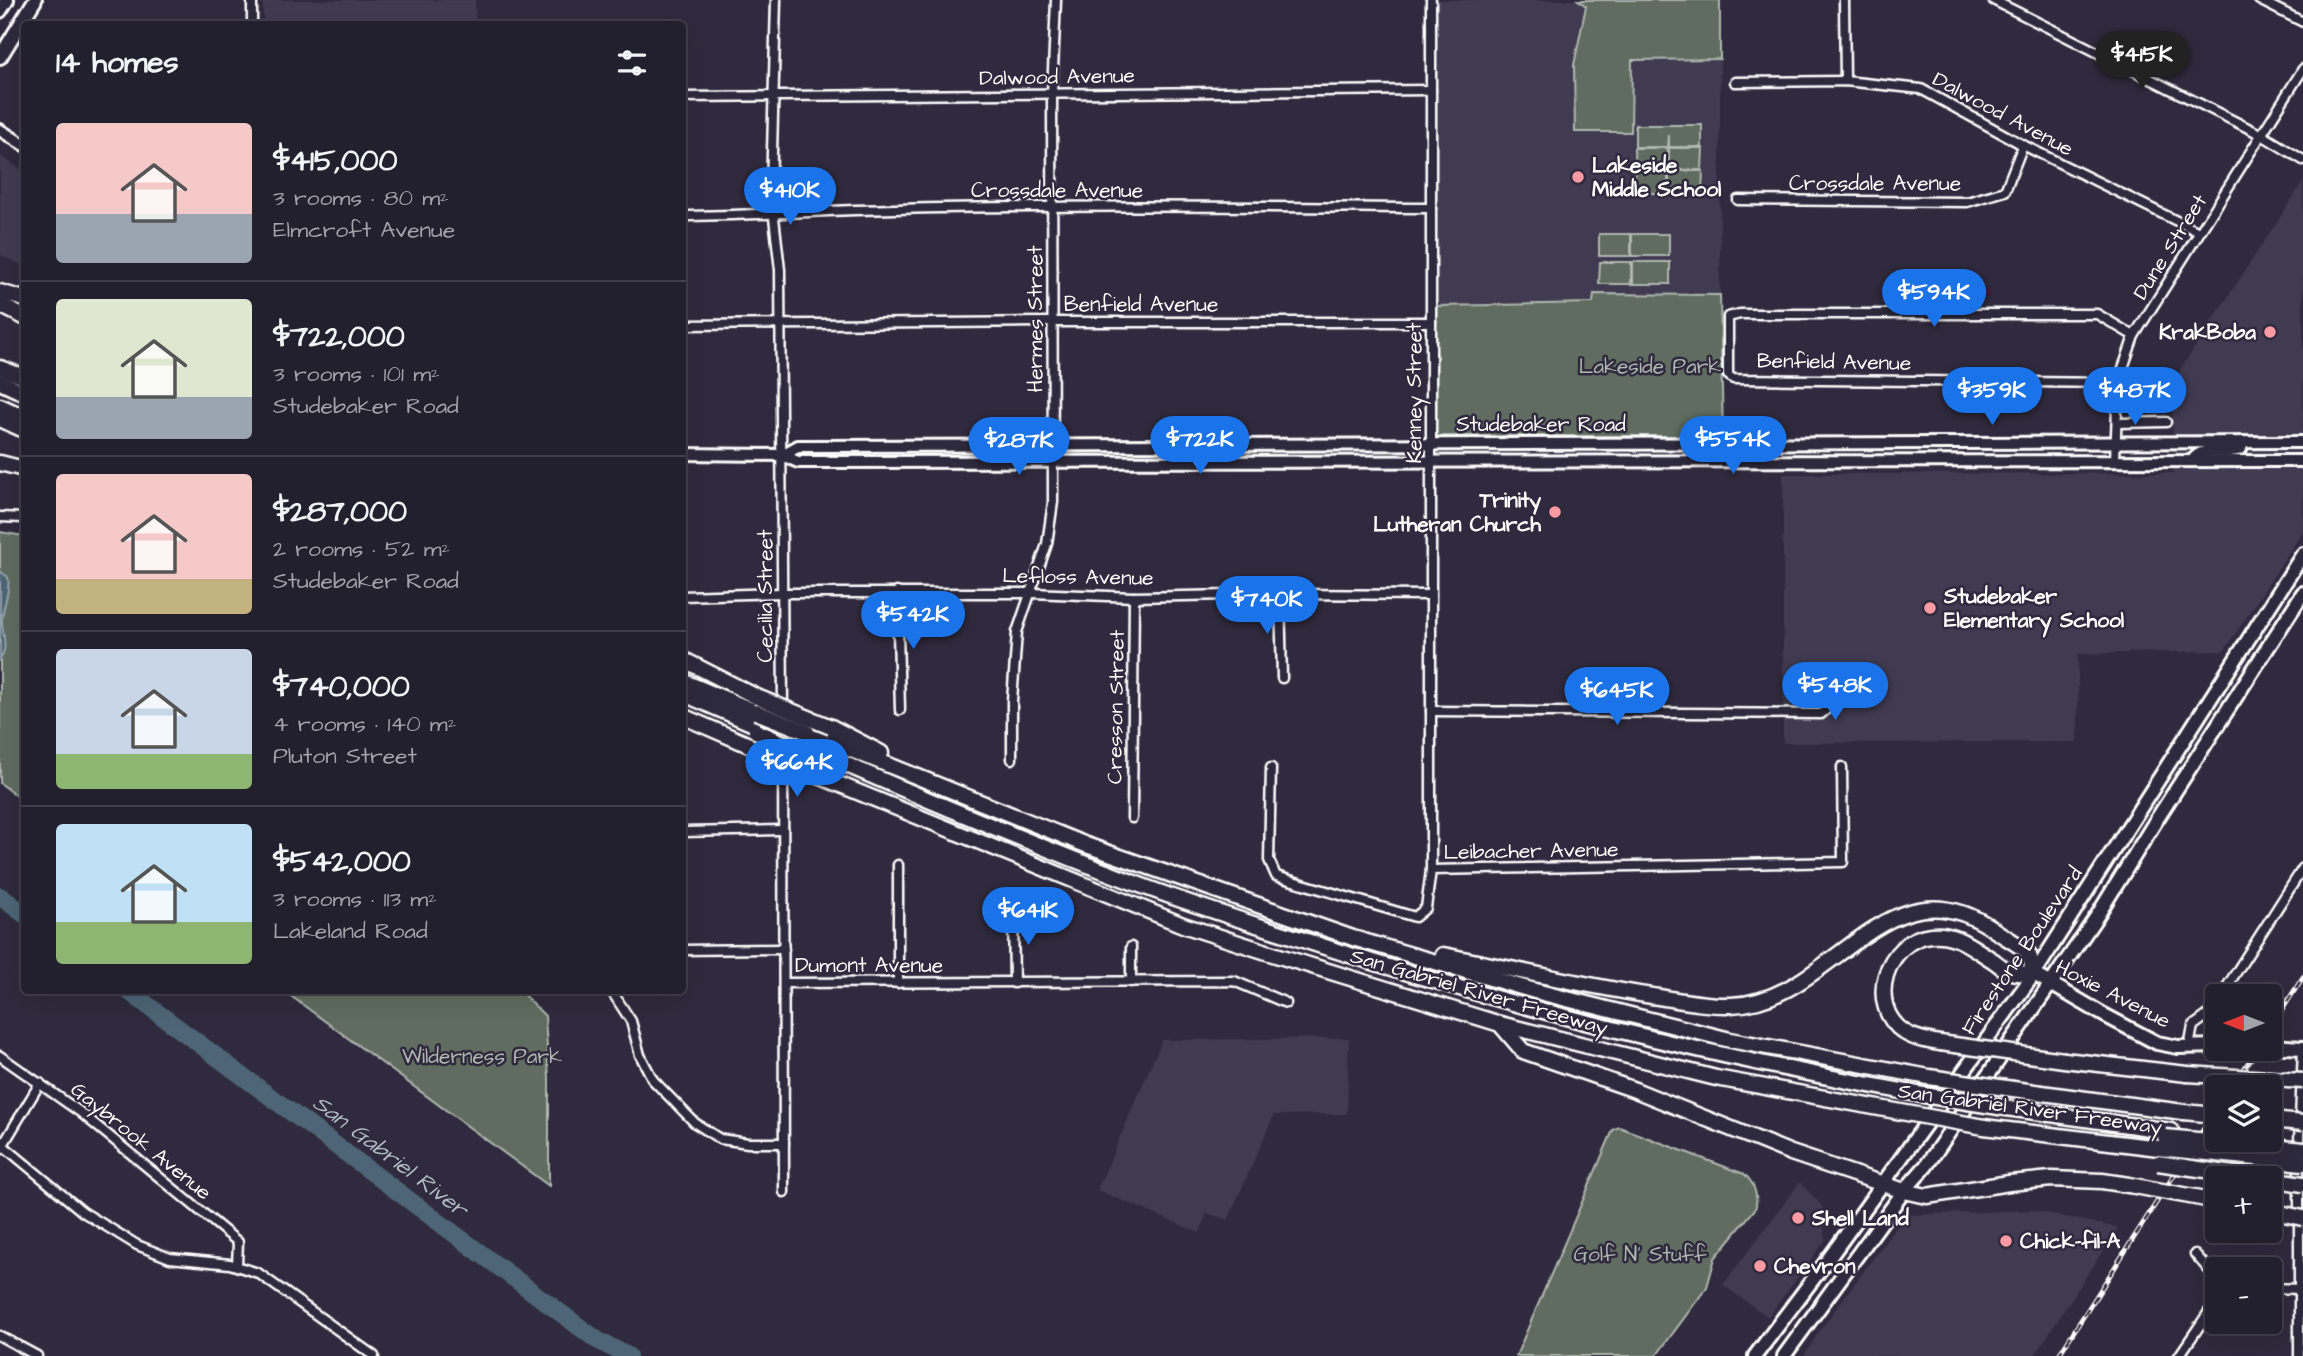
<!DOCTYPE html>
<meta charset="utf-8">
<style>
:root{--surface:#23202e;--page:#2f2d3a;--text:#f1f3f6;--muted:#a3a3aa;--line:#403e4a;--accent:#1a73e8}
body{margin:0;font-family:"Architects Daughter",sans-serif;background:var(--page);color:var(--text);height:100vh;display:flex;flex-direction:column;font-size:26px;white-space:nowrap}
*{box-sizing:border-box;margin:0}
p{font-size:23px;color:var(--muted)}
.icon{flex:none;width:38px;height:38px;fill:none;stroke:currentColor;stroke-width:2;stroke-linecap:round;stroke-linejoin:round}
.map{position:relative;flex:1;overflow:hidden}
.panel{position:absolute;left:21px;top:21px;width:665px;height:973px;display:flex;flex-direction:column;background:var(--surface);border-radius:7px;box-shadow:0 7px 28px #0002,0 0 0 2px var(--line)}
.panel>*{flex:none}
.needle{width:46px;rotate:270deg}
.buttons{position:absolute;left:2205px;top:984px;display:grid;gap:14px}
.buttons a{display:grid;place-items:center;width:77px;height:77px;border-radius:7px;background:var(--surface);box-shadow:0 7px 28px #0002,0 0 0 2px var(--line);font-size:35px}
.price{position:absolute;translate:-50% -60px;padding:0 16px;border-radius:24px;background:var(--accent);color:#fff;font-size:23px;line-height:46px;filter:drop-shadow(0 2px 4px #0008)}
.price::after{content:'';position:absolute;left:50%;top:42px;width:21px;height:16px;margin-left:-10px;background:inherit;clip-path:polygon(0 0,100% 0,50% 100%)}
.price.current{background:#222;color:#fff}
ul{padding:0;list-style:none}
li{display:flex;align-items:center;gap:21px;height:175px;padding:0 35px}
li+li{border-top:2px solid var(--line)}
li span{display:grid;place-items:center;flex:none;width:196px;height:140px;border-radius:7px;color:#555}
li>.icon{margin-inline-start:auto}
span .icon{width:84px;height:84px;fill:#fffc;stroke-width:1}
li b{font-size:30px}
h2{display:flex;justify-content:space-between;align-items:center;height:84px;padding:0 35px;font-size:30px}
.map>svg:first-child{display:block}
.built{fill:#3f3b51}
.green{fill:#606c61;stroke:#b0b6b0;stroke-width:2}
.water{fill:#4d6576;stroke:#94a3ad;stroke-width:2}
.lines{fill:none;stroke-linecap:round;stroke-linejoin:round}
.river{stroke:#4d6576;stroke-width:18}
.minor-casing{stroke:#fff;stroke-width:13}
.secondary-casing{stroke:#fff;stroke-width:16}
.primary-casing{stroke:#fff;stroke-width:18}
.motorway-casing{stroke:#fff;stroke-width:19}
.minor{stroke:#2f2a3d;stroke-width:8}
.secondary{stroke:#2f2a3d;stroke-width:10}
.primary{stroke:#2f2a3d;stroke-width:12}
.motorway{stroke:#2f2a3d;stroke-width:14}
.rail-casing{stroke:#fff;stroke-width:5}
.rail{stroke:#2f2a3d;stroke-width:2.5;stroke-dasharray:8;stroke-linecap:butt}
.motorway-bridge-casing{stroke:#fff;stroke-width:19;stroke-linecap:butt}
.motorway-bridge{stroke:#2f2a3d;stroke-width:14}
.poi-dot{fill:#ff9aa2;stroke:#2f2a3d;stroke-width:2.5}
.labels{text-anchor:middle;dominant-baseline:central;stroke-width:5;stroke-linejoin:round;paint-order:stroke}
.street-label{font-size:21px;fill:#fff;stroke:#2f2a3d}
.poi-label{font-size:21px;font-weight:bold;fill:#fff;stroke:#2f2a3d;text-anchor:start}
.park-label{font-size:21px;fill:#b0b6b0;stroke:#2f2a3d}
.water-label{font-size:23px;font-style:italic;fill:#afbac1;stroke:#2f2a3d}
</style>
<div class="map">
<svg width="2303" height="1356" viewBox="0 0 2303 1356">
<rect width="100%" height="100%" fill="#2f2a3d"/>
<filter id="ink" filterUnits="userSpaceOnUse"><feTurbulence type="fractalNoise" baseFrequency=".0143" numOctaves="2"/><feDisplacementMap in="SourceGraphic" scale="14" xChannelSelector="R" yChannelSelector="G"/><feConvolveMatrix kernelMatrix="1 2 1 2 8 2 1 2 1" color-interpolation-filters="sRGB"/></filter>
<g filter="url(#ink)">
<g class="built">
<rect x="263" y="0" width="212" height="24"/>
<polygon points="1435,0 1720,0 1720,295 1594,294 1593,303 1436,306"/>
<polygon points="0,156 24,171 24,266 0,255"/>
<polygon points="2303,182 2303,531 2224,651 2078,654 2078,742 1783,743 1783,474 2173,473 2172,398 2180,370"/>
<polygon points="1349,1038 1347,1114 1274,1115 1228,1220 1207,1213 1200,1233 1097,1190 1162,1040"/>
<polygon points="1800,1182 1822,1206 1825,1241 1768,1317 1723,1285"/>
<polygon points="2032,1210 2118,1228 2034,1356 1804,1356 1816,1336 1894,1230 1908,1215"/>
</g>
<g class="green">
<polygon points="1578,0 1720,0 1720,59 1632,60 1631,132 1575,132 1574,65 1586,6"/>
<polygon points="1635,125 1702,125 1702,147 1669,147 1669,135 1668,147 1635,147"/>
<polygon points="1634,148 1668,148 1668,193 1635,193"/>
<polygon points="1669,148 1703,148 1702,170 1669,170"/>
<polygon points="1669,171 1703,171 1702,193 1669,193"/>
<rect x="1599" y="234" width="32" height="22"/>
<rect x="1632" y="234" width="37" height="22"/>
<polygon points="1600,262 1631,262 1631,284 1599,284"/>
<rect x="1633" y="262" width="37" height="22"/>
<polygon points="1594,294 1720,295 1723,436 1436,436 1436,306 1593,303"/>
<polygon points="0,532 24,536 24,801 0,783"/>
<polygon points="284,991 520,991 545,1016 549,1078 549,1186"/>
<path d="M1619 1127 1744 1174C1754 1182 1759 1197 1755 1209L1715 1258 1707 1287 1656 1356H1516L1613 1130Z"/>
</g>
<path class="water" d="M0 571 8 577C11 593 2 605 2 621 2 635 9 647 0 659Z"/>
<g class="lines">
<g class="river">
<polyline points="0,896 24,914"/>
<polyline points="127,990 597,1340 628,1356"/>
</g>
<g class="minor-casing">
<g id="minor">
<polyline points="252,0 252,24"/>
<polyline points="776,0 771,191 780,270 783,709"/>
<polyline points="1844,0 1845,81"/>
<polyline points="1993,0 2262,135 2303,160"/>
<polyline points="2259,0 2303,22"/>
<polyline points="1735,82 1845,81 1921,89 2023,145 2199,232"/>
<polyline points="682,97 1431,90"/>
<polyline points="1738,200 1967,202 2005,191 2023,145"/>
<path d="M682 216C753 216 824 210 895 209 1074 205 1252 207 1431 208"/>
<polyline points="682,325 1052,322 1431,322"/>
<polyline points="2118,383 1733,379 1728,375 1728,317 1740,314 2097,314 2134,336"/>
<polyline points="2117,423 2166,422"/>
<polyline points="2115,460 2118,383 2134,336 2303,69"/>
<polyline points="0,517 24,518"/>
<polyline points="897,592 900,710"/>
<polyline points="1280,594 1282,678"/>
<polyline points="682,596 783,593 1031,593 1134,597 1280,594 1431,595"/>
<polyline points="1431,711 1821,714 1829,707 1833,689"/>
<polyline points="783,722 784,1192"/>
<polyline points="1012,759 1012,701 1017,632 1047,544 1053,502 1052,94 1056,0"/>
<polyline points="1271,768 1269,860 1276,876 1415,917 1426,908 1431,870 1843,862 1842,767"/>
<polyline points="1132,818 1134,597"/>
<polyline points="682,832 783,830"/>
<polyline points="898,865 898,983"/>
<polyline points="1431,870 1431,0"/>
<polyline points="1013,912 1014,983"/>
<polyline points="1131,947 1131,982"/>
<polyline points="682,950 784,949"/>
<polyline points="784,983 1234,981 1286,1003"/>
<polyline points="611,990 631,1021 640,1055 653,1080 695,1123 720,1139 748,1143 784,1143"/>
<polyline points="2221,996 2303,868"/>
<polyline points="2189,1047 2193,1026 2208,1015 2217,1001"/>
<polyline points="0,1056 80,1112 238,1242 237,1265"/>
<polyline points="0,1143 83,1212 137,1245 170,1258 230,1264 258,1273 374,1356"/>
<polyline points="0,1150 40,1083"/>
<polyline points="2195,1254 2217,1279"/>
<polyline points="2270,1288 2302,1289"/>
<polyline points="0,1336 37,1356"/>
<polyline points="2179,1356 2217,1300"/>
<polyline points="2299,1356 2299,1142 2303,1048"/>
</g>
</g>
<g class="secondary-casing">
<g id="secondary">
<polyline points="0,130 24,145"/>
<polyline points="682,454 782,455 798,462 2303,461"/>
<polyline points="782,455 798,446 2303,442"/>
<path d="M2192 461C2203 444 2224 456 2241 449L2243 442"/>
</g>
</g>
<g class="primary-casing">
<g id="primary">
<polyline points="0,11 7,0"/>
<polyline points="0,57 35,0"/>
<polyline points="2034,974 2104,1015 2157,1043 2178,1047 2217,1046"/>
<polyline points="2270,1046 2303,1048"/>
<polyline points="1755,1356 1832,1254 2034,974 2303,554"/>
<polyline points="1784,1356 1904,1191 1926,1166 2097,916 2155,822 2303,593"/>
</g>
</g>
<g class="motorway-casing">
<g id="motorway">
<polyline points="0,292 24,299"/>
<polyline points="0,305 24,317"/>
<polyline points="0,368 24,377"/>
<polyline points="0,382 24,393"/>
<polyline points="0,406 24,417"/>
<polyline points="0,419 24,430"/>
<polyline points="0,463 24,469"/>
<polyline points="682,659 757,697"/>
<polyline points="682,681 756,712"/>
<polyline points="682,693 756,725"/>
<polyline points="682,716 756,748"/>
<polyline points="831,727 881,753"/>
<polyline points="807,732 1086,845 1353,938 1535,991 1730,1040 1929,1077"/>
<path d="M815 751C920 797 1025 841 1132 882 1186 903 1241 920 1297 938 1500 1005 1706 1056 1917 1094"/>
<polyline points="821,777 1183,925 1276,955 1500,1024 1716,1078 1901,1112"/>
<path d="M1443 955C1513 969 1582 985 1652 996 1678 1000 1706 1006 1731 1005 1832 1003 1886 855 1993 929 2001 935 2022 946 2028 953 2031 958 2032 968 2034 974 2027 973 2019 974 2012 972 2006 971 1999 965 1994 961 1974 949 1956 932 1931 935 1886 940 1865 1005 1904 1032 1915 1039 1928 1041 1940 1043"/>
<polyline points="1500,1024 1523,1051 1635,1090 1791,1153 1904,1191 1927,1196 2009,1183 2052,1179 2102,1181 2129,1185"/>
<polyline points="2064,1060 2187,1074"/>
<polyline points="2013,1089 2183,1112"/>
<polyline points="1999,1107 2171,1131"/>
<polyline points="1984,1127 2159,1148"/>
</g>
</g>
<use href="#minor" class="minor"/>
<use href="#secondary" class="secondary"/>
<use href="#primary" class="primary"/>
<use href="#motorway" class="motorway"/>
<g class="rail-casing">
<g id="rail">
<polyline points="2270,1029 2303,977"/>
<polyline points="2232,1087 2258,1048"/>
<polyline points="2058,1356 2217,1108"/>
</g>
</g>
<use href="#rail" class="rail"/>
<g class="motorway-bridge-casing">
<g id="motorway-bridge">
<polyline points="757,697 831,727"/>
<polyline points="756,712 807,732"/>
<polyline points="756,731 825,762"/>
<polyline points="756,748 821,777"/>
<polyline points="1940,1043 2064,1060"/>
<polyline points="2187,1074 2303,1081"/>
<polyline points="1929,1077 2013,1089"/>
<polyline points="1917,1094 1999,1107"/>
<polyline points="1901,1112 1984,1127"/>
<polyline points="2183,1112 2217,1115"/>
<polyline points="2270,1120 2303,1123"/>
<polyline points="2165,1137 2303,1150"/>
<polyline points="2159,1148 2303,1163"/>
<polyline points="2158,1163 2260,1178"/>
<polyline points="2270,1179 2303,1184"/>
<polyline points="2129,1185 2217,1201"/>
<polyline points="2270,1211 2303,1218"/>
</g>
</g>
<use href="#motorway-bridge" class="motorway-bridge"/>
</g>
</g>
<g class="poi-dot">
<circle cx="1578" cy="177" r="7"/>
<circle cx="2270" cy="332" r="7"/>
<circle cx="1555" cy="512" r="7"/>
<circle cx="1930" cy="608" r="7"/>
<circle cx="1798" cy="1218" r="7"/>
<circle cx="2006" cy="1241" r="7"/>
<circle cx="1760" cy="1266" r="7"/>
</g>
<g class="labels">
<g class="street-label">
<text transform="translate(1057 77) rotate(-1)">Dalwood Avenue</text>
<text transform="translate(2003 114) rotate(28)">Dalwood Avenue</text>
<text x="1875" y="183">Crossdale Avenue</text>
<text x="1057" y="190">Crossdale Avenue</text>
<text transform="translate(2170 247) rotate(-58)">Dune Street</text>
<text x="1141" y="304">Benfield Avenue</text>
<text transform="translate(1035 319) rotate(-90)">Hermes Street</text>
<text transform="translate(1834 362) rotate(1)">Benfield Avenue</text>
<text transform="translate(1414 393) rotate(-90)">Kenney Street</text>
<text x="1541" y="424">Studebaker Road</text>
<text transform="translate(1078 577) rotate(1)">Lefloss Avenue</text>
<text transform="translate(765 596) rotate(-90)">Cecilia Street</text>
<text transform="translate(1116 707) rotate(-89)">Cresson Street</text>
<text transform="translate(1531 851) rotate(-1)">Leibacher Avenue</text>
<text transform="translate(2022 951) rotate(-56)">Firestone Boulevard</text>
<text x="869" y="965">Dumont Avenue</text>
<text transform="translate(1479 992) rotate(16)">San Gabriel River Freeway</text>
<text transform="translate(2113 994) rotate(27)">Hoxie Avenue</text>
<text transform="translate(2030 1109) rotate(8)">San Gabriel River Freeway</text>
<text transform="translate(141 1141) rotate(39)">Gaybrook Avenue</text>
</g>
<g class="poi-label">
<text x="1592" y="165">Lakeside<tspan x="1592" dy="24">Middle School</tspan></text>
<text x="2256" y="332" text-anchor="end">KrakBoba</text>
<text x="1541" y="500" text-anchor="end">Trinity<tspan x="1541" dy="24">Lutheran Church</tspan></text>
<text x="1944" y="596">Studebaker<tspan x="1944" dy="24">Elementary School</tspan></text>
<text x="1812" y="1218">Shell Land</text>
<text x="2020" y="1241">Chick-fil-A</text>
<text x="1774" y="1266">Chevron</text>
</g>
<g class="park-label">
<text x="1650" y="366">Lakeside Park</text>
<text x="482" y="1056">Wilderness Park</text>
<text x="1640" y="1254">Golf N' Stuff</text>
</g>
<g class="water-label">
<text transform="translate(390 1156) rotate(37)">San Gabriel River</text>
</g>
</g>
</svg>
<div class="buttons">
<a><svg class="needle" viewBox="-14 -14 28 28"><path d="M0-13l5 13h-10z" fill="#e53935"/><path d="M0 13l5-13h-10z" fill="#a3a3aa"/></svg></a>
<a><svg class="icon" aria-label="layers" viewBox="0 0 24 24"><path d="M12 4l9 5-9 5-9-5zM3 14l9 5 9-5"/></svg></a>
<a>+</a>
<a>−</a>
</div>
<b class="price current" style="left:2142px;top:91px">$415K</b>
<b class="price" style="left:790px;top:227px">$410K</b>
<b class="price" style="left:1934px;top:329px">$594K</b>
<b class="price" style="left:1992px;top:427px">$359K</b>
<b class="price" style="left:2135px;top:427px">$487K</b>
<b class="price" style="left:1200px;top:476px">$722K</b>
<b class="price" style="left:1733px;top:476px">$554K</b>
<b class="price" style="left:1019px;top:477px">$287K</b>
<b class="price" style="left:1267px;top:636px">$740K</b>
<b class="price" style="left:913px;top:651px">$542K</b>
<b class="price" style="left:1835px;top:722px">$548K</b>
<b class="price" style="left:1617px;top:727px">$645K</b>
<b class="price" style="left:797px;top:799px">$664K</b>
<b class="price" style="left:1028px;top:947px">$641K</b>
<section class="panel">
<h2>14 homes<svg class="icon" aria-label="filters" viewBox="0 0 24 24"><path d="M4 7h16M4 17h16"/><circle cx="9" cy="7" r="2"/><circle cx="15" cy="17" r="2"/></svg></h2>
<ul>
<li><span style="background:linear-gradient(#f6c9c9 65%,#9aa5b1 0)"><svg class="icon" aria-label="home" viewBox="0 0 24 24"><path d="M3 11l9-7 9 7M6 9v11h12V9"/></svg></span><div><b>$415,000</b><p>3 rooms · 80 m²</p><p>Elmcroft Avenue</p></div></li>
<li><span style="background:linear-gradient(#dfe7d0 70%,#9aa5b1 0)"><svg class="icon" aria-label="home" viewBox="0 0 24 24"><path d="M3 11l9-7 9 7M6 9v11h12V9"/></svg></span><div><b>$722,000</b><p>3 rooms · 101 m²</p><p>Studebaker Road</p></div></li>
<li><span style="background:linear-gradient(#f6c9c9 75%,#c2b280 0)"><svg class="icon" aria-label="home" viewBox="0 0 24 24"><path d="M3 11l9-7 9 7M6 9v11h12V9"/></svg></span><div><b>$287,000</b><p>2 rooms · 52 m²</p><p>Studebaker Road</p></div></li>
<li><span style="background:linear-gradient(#c9d6e8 75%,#8fb573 0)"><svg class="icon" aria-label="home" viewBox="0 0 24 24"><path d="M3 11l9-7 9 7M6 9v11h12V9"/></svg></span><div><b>$740,000</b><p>4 rooms · 140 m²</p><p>Pluton Street</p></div></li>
<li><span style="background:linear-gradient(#bfe0f5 70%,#8fb573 0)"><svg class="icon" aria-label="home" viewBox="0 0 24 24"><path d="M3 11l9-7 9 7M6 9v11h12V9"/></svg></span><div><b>$542,000</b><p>3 rooms · 113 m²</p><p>Lakeland Road</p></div></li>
</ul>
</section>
</div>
